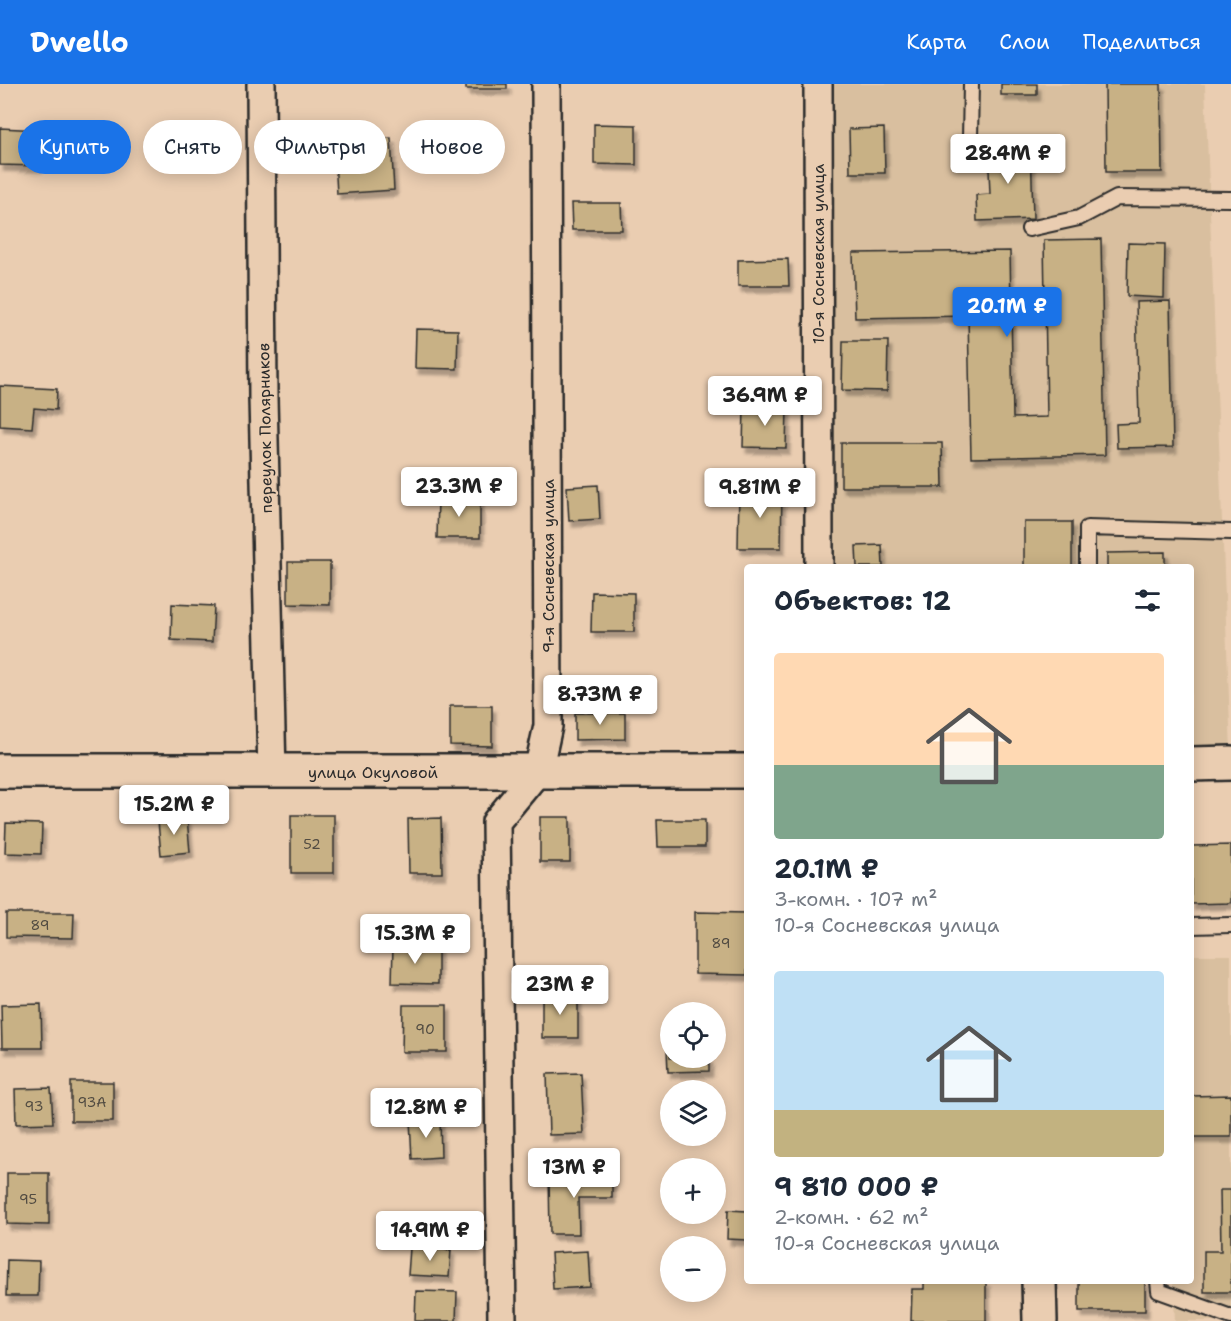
<!DOCTYPE html>
<html lang="ru">
<meta charset="utf-8">
<style>
:root{--surface:#fff;--page:#f6f6f7;--text:#1f2937;--muted:#747a83;--accent:#1a73e8}
body{margin:0;font-family:"Shantell Sans",sans-serif;background:var(--page);color:var(--text);height:100vh;display:flex;flex-direction:column;font-size:22px;white-space:nowrap}
*{box-sizing:border-box;margin:0}
p{font-size:20px;color:var(--muted)}
.icon{flex:none;width:33px;height:33px;fill:none;stroke:currentColor;stroke-width:2;stroke-linecap:round;stroke-linejoin:round}
.map{position:relative;flex:1;overflow:hidden}
.sheet{position:absolute;left:744px;top:480px;width:450px;height:720px;display:flex;flex-direction:column;background:var(--surface);border-radius:6px;box-shadow:0 3px 15px #0003}
.sheet>*{flex:none}
.hud{position:absolute;left:18px;top:36px;width:570px;height:54px;display:flex;gap:12px}
.controls{position:absolute;left:660px;top:918px;display:grid;gap:12px}
.controls a{display:grid;place-items:center;width:66px;height:66px;border-radius:50%;background:var(--surface);box-shadow:0 3px 15px #0003;font-size:30px}
.price{position:absolute;translate:-50% -51px;padding:0 14px;border-radius:6px;background:#fff;color:#222;font-size:20px;line-height:39px;filter:drop-shadow(0 2px 3px #0008)}
.price::after{content:'';position:absolute;left:50%;top:36px;width:18px;height:14px;margin-left:-9px;background:inherit;clip-path:polygon(0 0,100% 0,50% 100%)}
.price.selected{background:var(--accent);color:#fff}
ul{padding:0;list-style:none}
li{display:grid;align-content:center;gap:12px;height:318px;padding:0 30px}
li span{display:grid;place-items:center;height:186px;border-radius:6px;color:#555}
li>.icon{margin-inline-start:auto}
span .icon{width:108px;height:108px;fill:#fffc;stroke-width:1}
li b{font-size:26px}
h2{display:flex;justify-content:space-between;align-items:center;height:72px;padding:0 30px;font-size:26px}
.pill{padding:0 21px;border-radius:27px;background:var(--surface);box-shadow:0 3px 15px #0003;font-size:21px;line-height:54px}
.pill.selected{background:var(--accent);color:#fff}
header{display:flex;align-items:center;gap:36px;box-sizing:border-box;height:84px;padding:0 30px;background:var(--accent);color:#fff}
header strong{font-size:28px}
nav{display:flex;gap:33px;margin-inline-start:auto;font-size:21px}
.map>svg:first-child{display:block}
.built{fill:#d9bf9f}
.building{fill:#c8b185;stroke:#2b2b2b;stroke-width:1.5;filter:url(#shadow)}
.lines{fill:none;stroke-linecap:round;stroke-linejoin:round}
.service-casing{stroke:#2b2b2b;stroke-width:18}
.minor-casing{stroke:#2b2b2b;stroke-width:32}
.tertiary-casing{stroke:#2b2b2b;stroke-width:38}
.service{stroke:#eacdb1;stroke-width:14}
.minor{stroke:#eacdb1;stroke-width:27}
.tertiary{stroke:#eacdb1;stroke-width:33}
.labels{text-anchor:middle;dominant-baseline:central;stroke-width:4.5;stroke-linejoin:round;paint-order:stroke}
.number-label{font-size:14px;fill:#524c42}
.street-label{font-size:16px;fill:#2b2b2b;stroke:#eacdb1}
</style>
<header>
<strong>Dwello</strong>
<nav><a>Карта</a><a>Слои</a><a>Поделиться</a></nav>
</header>
<div class="map">
<svg width="1231" height="1237" viewBox="0 0 1231 1237">
<defs>
<filter id="shadow"><feDropShadow dx="3.5" dy="6" stdDeviation="1.5" flood-color="#0004"/></filter>
</defs>
<rect width="100%" height="100%" fill="#eacdb1"/>
<filter id="ink" filterUnits="userSpaceOnUse"><feTurbulence type="fractalNoise" baseFrequency=".0167" numOctaves="2"/><feDisplacementMap in="SourceGraphic" scale="12" xChannelSelector="R" yChannelSelector="G"/><feConvolveMatrix kernelMatrix="1 2 1 2 8 2 1 2 1" color-interpolation-filters="sRGB"/></filter>
<g filter="url(#ink)">
<g class="built">
<polygon points="827,0 1205,0 1231,667 1191,667 1191,483 826,483"/>
<polygon points="1191,871 1231,871 1231,1237 1175,1237 1173,1197 1191,1197"/>
</g>
<g class="building">
<rect x="466" y="0" width="41" height="5"/>
<rect x="1001" y="0" width="36" height="11"/>
<polygon points="1105,0 1161,0 1162,88 1106,88"/>
<polygon points="594,40 636,41 636,81 594,80"/>
<polygon points="0,44 40,46 38,82 0,81"/>
<polygon points="884,44 885,89 850,89 849,45"/>
<polygon points="391,54 394,106 337,110 334,57"/>
<polygon points="1031,60 1033,135 977,137 976,111 990,110 988,62"/>
<polygon points="571,119 621,119 622,146 572,146"/>
<polygon points="1101,155 1105,371 971,374 968,232 855,234 853,169 1010,167 1013,334 1047,333 1044,156"/>
<polygon points="1128,159 1165,160 1164,214 1127,212"/>
<polygon points="788,175 789,202 738,202 738,176"/>
<polygon points="1170,217 1173,363 1117,364 1116,340 1139,339 1136,218"/>
<polygon points="416,245 458,246 457,285 415,284"/>
<polygon points="843,257 888,257 887,307 842,306"/>
<polygon points="0,302 57,305 56,326 34,324 32,344 0,342"/>
<polygon points="744,323 787,324 786,364 743,363"/>
<polygon points="841,359 942,359 943,403 841,403"/>
<polygon points="598,401 600,435 569,437 567,403"/>
<polygon points="739,406 782,407 781,464 738,464"/>
<polygon points="438,414 480,415 480,454 437,454"/>
<rect x="1024" y="438" width="48" height="45"/>
<polygon points="882,461 883,483 857,483 856,462"/>
<polygon points="1165,468 1165,483 1107,483 1107,469"/>
<polygon points="288,478 330,478 330,521 288,520"/>
<polygon points="592,508 634,509 634,548 591,548"/>
<polygon points="172,520 214,522 212,558 171,556"/>
<polygon points="450,622 492,622 492,662 450,661"/>
<polygon points="575,629 625,629 625,655 575,656"/>
<rect x="291" y="731" width="43" height="58"/>
<rect x="540" y="733" width="30" height="45"/>
<polygon points="187,734 190,768 161,771 158,737"/>
<polygon points="441,734 442,789 409,789 408,735"/>
<polygon points="657,736 705,736 705,763 658,763"/>
<polygon points="6,739 42,740 41,770 5,769"/>
<polygon points="1231,761 1231,819 1191,820 1191,762"/>
<polygon points="695,828 747,829 747,891 695,890"/>
<polygon points="6,829 74,829 73,854 6,853"/>
<polygon points="393,862 438,862 438,900 392,899"/>
<rect x="542" y="909" width="36" height="45"/>
<polygon points="41,920 42,964 2,964 1,921"/>
<polygon points="403,921 447,921 447,968 402,968"/>
<polygon points="666,944 670,944 670,974 709,974 709,987 668,988"/>
<polygon points="581,989 584,1050 549,1051 547,990"/>
<rect x="71" y="998" width="42" height="39"/>
<polygon points="51,1004 53,1039 16,1040 15,1005"/>
<polygon points="1231,1011 1231,1053 1191,1053 1191,1012"/>
<polygon points="440,1035 441,1073 412,1075 410,1036"/>
<polygon points="7,1089 49,1089 49,1141 7,1140"/>
<polygon points="549,1092 612,1092 612,1114 578,1114 579,1150 550,1150"/>
<polygon points="1220,1106 1231,1106 1231,1208 1204,1208 1204,1167 1221,1167"/>
<polygon points="728,1126 747,1127 747,1156 727,1155"/>
<polygon points="410,1164 451,1166 449,1193 408,1191"/>
<polygon points="588,1167 590,1203 553,1205 551,1169"/>
<polygon points="7,1176 39,1177 38,1212 6,1212"/>
<polygon points="924,1197 986,1197 986,1237 911,1237 912,1205 924,1205"/>
<rect x="1079" y="1197" width="66" height="30"/>
<polygon points="416,1207 457,1208 456,1237 415,1237"/>
</g>
<g class="lines">
<g class="service-casing">
<g id="service">
<polyline points="970,55 971,0"/>
<polyline points="1029,145 1079,134 1117,114 1231,115"/>
<polyline points="1087,483 1087,444 1231,448"/>
<polyline points="1191,842 1231,841"/>
<polyline points="1158,1197 1159,1207 1231,1233"/>
</g>
</g>
<g class="minor-casing">
<g id="minor">
<polyline points="261,0 263,314 272,689"/>
<polyline points="818,0 819,483"/>
<polyline points="502,1237 496,738 538,687 548,642 546,0"/>
</g>
</g>
<g class="tertiary-casing">
<g id="tertiary">
<polyline points="1191,680 1231,679"/>
<polyline points="0,687 747,687"/>
<polyline points="1039,1197 1040,1237"/>
</g>
</g>
<use href="#service" class="service"/>
<use href="#minor" class="minor"/>
<use href="#tertiary" class="tertiary"/>
</g>
</g>
<g class="labels">
<g class="number-label">
<text x="312" y="760">52</text>
<text x="40" y="841">89</text>
<text x="721" y="859">89</text>
<text x="425" y="945">90</text>
<text x="92" y="1018">93А</text>
<text x="34" y="1022">93</text>
<text x="28" y="1115">95</text>
</g>
<g class="street-label">
<text transform="translate(818 170) rotate(-90)">10-я Сосневская улица</text>
<text transform="translate(265 344) rotate(-91)">переулок Полярников</text>
<text transform="translate(548 482) rotate(-90)">9-я Сосневская улица</text>
<text x="373" y="688">улица Окуловой</text>
</g>
</g>
</svg>
<div class="controls">
<a><svg class="icon" aria-label="locate" viewBox="0 0 24 24"><circle cx="12" cy="12" r="6"/><path d="M12 2v4M12 18v4M2 12h4M18 12h4"/></svg></a>
<a><svg class="icon" aria-label="layers" viewBox="0 0 24 24"><path d="M12 4l9 5-9 5-9-5zM3 14l9 5 9-5"/></svg></a>
<a>+</a>
<a>−</a>
</div>
<b class="price" style="left:1008px;top:101px">28.4M ₽</b>
<b class="price selected" style="left:1007px;top:254px">20.1M ₽</b>
<b class="price" style="left:765px;top:343px">36.9M ₽</b>
<b class="price" style="left:459px;top:434px">23.3M ₽</b>
<b class="price" style="left:760px;top:435px">9.81M ₽</b>
<b class="price" style="left:600px;top:642px">8.73M ₽</b>
<b class="price" style="left:174px;top:752px">15.2M ₽</b>
<b class="price" style="left:415px;top:881px">15.3M ₽</b>
<b class="price" style="left:560px;top:932px">23M ₽</b>
<b class="price" style="left:426px;top:1055px">12.8M ₽</b>
<b class="price" style="left:574px;top:1115px">13M ₽</b>
<b class="price" style="left:430px;top:1178px">14.9M ₽</b>
<div class="hud">
<a class="pill selected">Купить</a>
<a class="pill">Снять</a>
<a class="pill">Фильтры</a>
<a class="pill">Новое</a>
</div>
<section class="sheet">
<h2>Объектов: 12<svg class="icon" aria-label="filters" viewBox="0 0 24 24"><path d="M4 7h16M4 17h16"/><circle cx="9" cy="7" r="2"/><circle cx="15" cy="17" r="2"/></svg></h2>
<ul>
<li><span style="background:linear-gradient(#ffd9b3 60%,#7fa58c 0)"><svg class="icon" aria-label="home" viewBox="0 0 24 24"><path d="M3 11l9-7 9 7M6 9v11h12V9"/></svg></span><div><b>20.1M ₽</b><p>3-комн. · 107 m²</p><p>10-я Сосневская улица</p></div></li>
<li><span style="background:linear-gradient(#bfe0f5 75%,#c2b280 0)"><svg class="icon" aria-label="home" viewBox="0 0 24 24"><path d="M3 11l9-7 9 7M6 9v11h12V9"/></svg></span><div><b>9 810 000 ₽</b><p>2-комн. · 62 m²</p><p>10-я Сосневская улица</p></div></li>
</ul>
</section>
</div>
